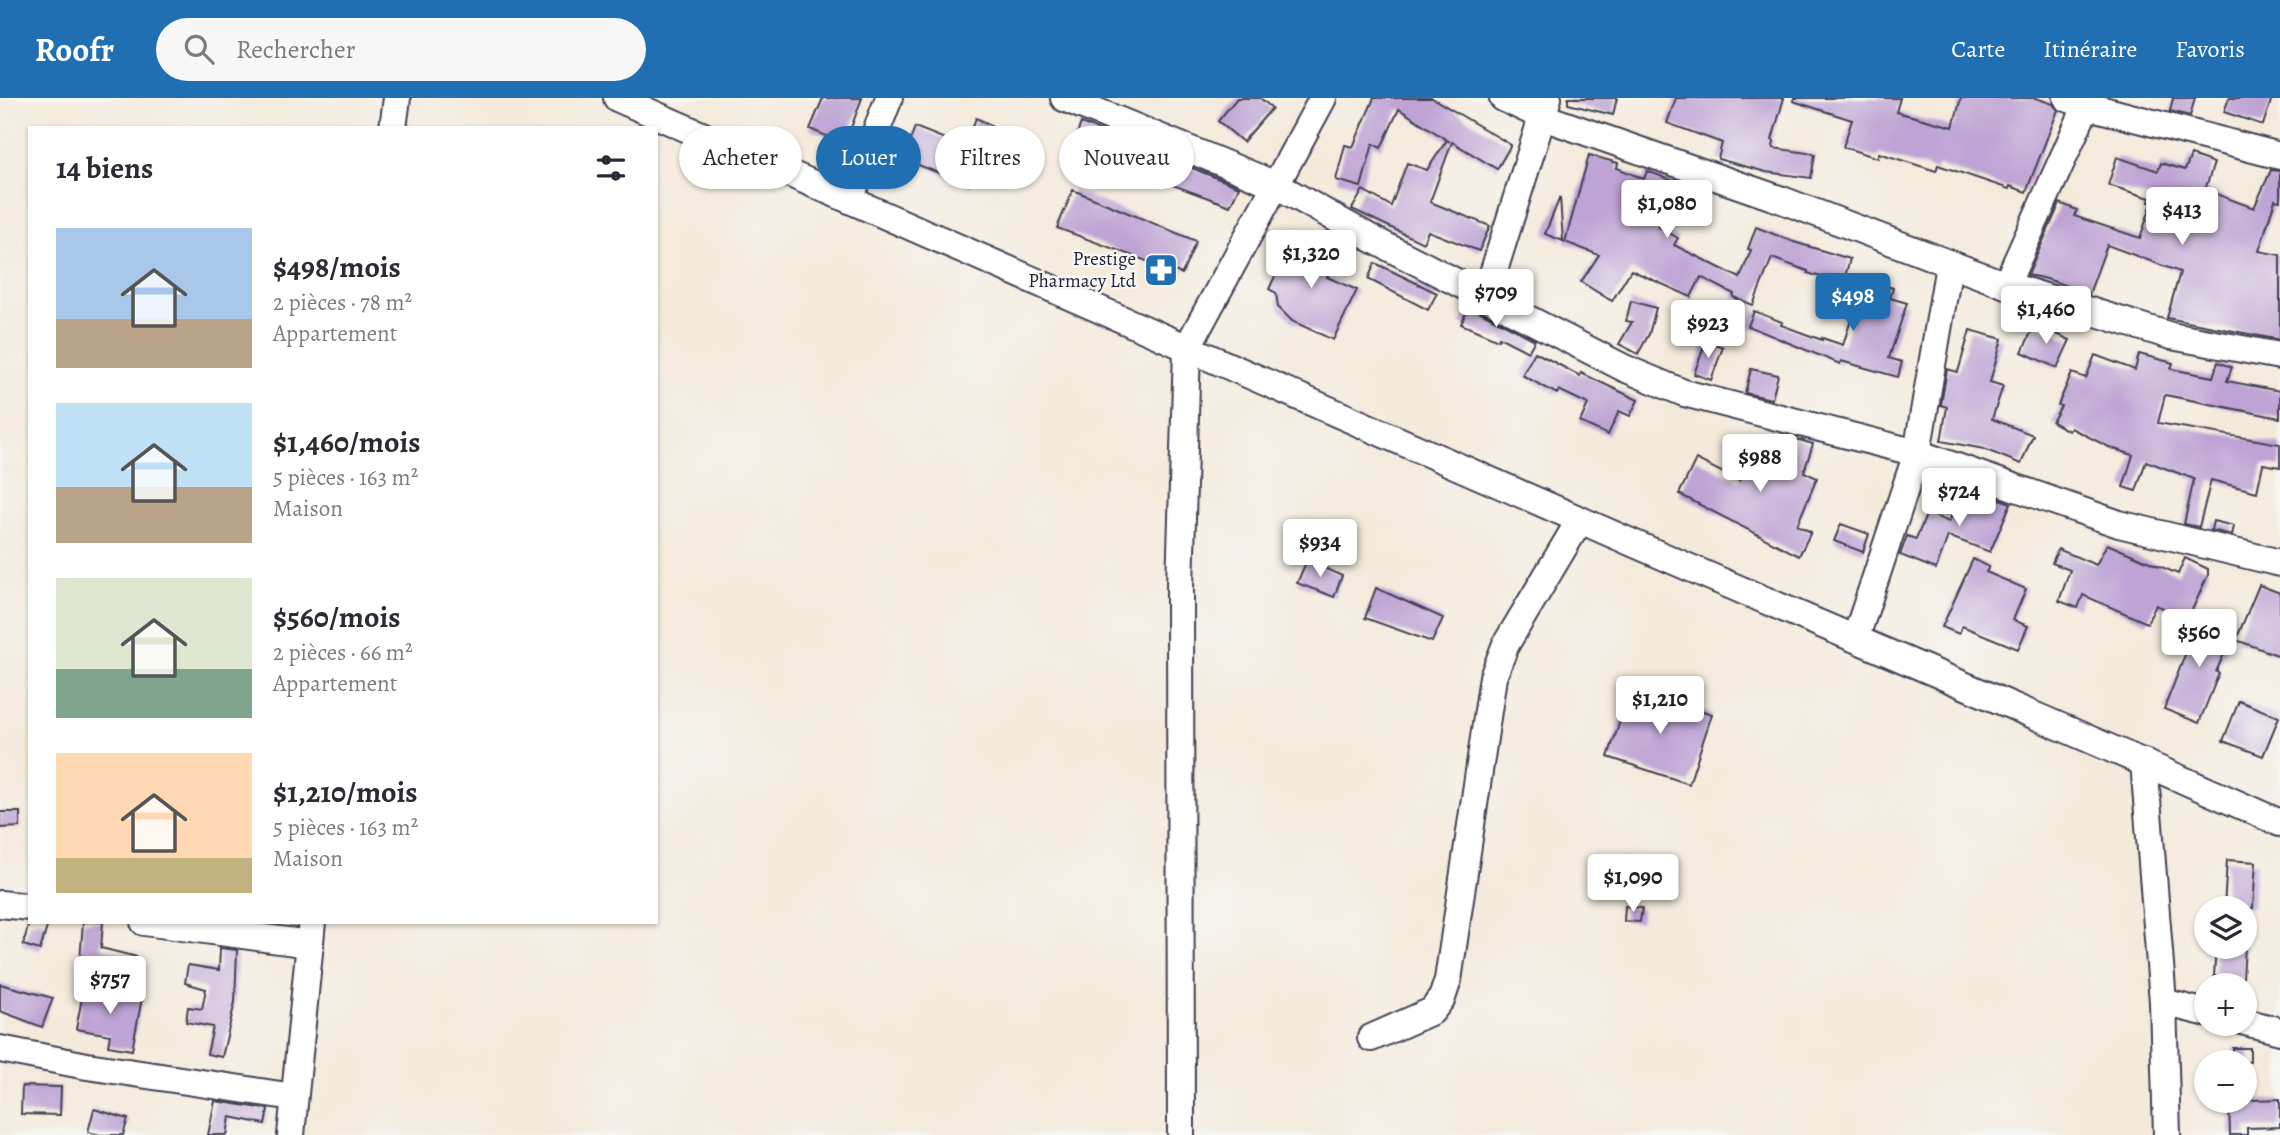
<!DOCTYPE html>
<html lang="fr">
<meta charset="utf-8">
<style>
:root{--surface:#fff;--page:#f7f7f7;--text:#2b2b33;--muted:#7c7c81;--accent:#1f6fb2}
body{margin:0;font-family:Alegreya,serif;background:var(--page);color:var(--text);height:100vh;display:flex;flex-direction:column;font-size:26px;white-space:nowrap}
*{box-sizing:border-box;margin:0}
p{font-size:23px;color:var(--muted)}
.icon{flex:none;width:38px;height:38px;fill:none;stroke:currentColor;stroke-width:2;stroke-linecap:round;stroke-linejoin:round}
.map{position:relative;flex:1;overflow:hidden}
.side{position:absolute;left:28px;top:28px;width:630px;height:798px;display:flex;flex-direction:column;background:var(--surface);border-radius:0px;box-shadow:0 2px 5px #0004}
.side>*{flex:none}
.guide{position:absolute;left:679px;top:28px;width:665px;height:63px;display:flex;gap:14px}
.tools{position:absolute;left:2194px;top:798px;display:grid;gap:14px}
.tools a{display:grid;place-items:center;width:63px;height:63px;border-radius:50%;background:var(--surface);box-shadow:0 2px 5px #0004;font-size:35px}
.price{position:absolute;translate:-50% -60px;padding:0 16px;border-radius:7px;background:#fff;color:#222;font-size:23px;line-height:46px;filter:drop-shadow(0 2px 4px #0008)}
.price::after{content:'';position:absolute;left:50%;top:42px;width:21px;height:16px;margin-left:-10px;background:inherit;clip-path:polygon(0 0,100% 0,50% 100%)}
.price.current{background:var(--accent);color:#fff}
ul{padding:0;list-style:none}
li{display:flex;align-items:center;gap:21px;height:175px;padding:0 28px}
li span{display:grid;place-items:center;flex:none;width:196px;height:140px;border-radius:0px;color:#555}
li>.icon{margin-inline-start:auto}
span .icon{width:84px;height:84px;fill:#fffc;stroke-width:1}
li b{font-size:30px}
h2{display:flex;justify-content:space-between;align-items:center;height:84px;padding:0 28px;font-size:30px}
.chip{padding:0 24px;border-radius:32px;background:var(--surface);box-shadow:0 2px 5px #0004;font-size:24px;line-height:63px}
.chip.current{background:var(--accent);color:#fff}
header{display:flex;align-items:center;gap:42px;box-sizing:border-box;height:98px;padding:0 35px;background:var(--accent);color:#fff}
header strong{font-size:33px}
nav{display:flex;gap:38px;margin-inline-start:auto;font-size:24px}
.search{width:490px;height:63px;background:var(--page);display:flex;align-items:center;gap:18px;box-sizing:border-box;padding:0 24px;border-radius:38px;color:var(--muted);font-size:26px}
.map>svg:first-child{display:block}
.building{fill:#bea3d4}
.lines{fill:none;stroke-linecap:round;stroke-linejoin:round}
.minor-casing{stroke:#424053;stroke-width:30}
.minor{stroke:#fff;stroke-width:26}
.labels{text-anchor:middle;dominant-baseline:central;stroke-width:5;stroke-linejoin:round;paint-order:stroke}
.poi-label{font-size:19px;fill:#22223b;stroke:#f6f6f2;text-anchor:end}
</style>
<header>
<strong>Roofr</strong>
<div class="search"><svg class="icon" aria-label="search" viewBox="0 0 24 24"><circle cx="10" cy="10" r="6"/><path d="M15 15l6 6"/></svg>Rechercher</div>
<nav><a>Carte</a><a>Itinéraire</a><a>Favoris</a></nav>
</header>
<div class="map">
<svg width="2280" height="1037" viewBox="0 0 2280 1037">
<rect width="100%" height="100%" fill="#f6f6f2"/>
<filter id="ink" filterUnits="userSpaceOnUse"><feTurbulence type="fractalNoise" baseFrequency=".0143" numOctaves="2"/><feDisplacementMap in="SourceGraphic" scale="14" xChannelSelector="R" yChannelSelector="G"/><feConvolveMatrix kernelMatrix="1 2 1 2 8 2 1 2 1" color-interpolation-filters="sRGB"/></filter>
<filter id="wash" filterUnits="userSpaceOnUse"><feTurbulence type="fractalNoise" baseFrequency=".00686" numOctaves="4" result="noise"/><feDisplacementMap in="SourceGraphic" scale="28" xChannelSelector="R" yChannelSelector="G"/><feGaussianBlur stdDeviation="1.57" result="paint"/><feColorMatrix in="noise" values="0 0 0 0 0 0 0 0 0 0 0 0 0 0 0 0 0 1.4 0 .05"/><feComposite in="paint" operator="in"/></filter>
<g filter="url(#wash)">
<rect width="100%" height="100%" fill="#f4eadb"/>
<g id="blocks">
<g class="building">
<polygon points="823,0 862,0 845,46 810,31"/>
<polygon points="1237,0 1260,0 1272,10 1243,44 1218,23"/>
<polygon points="1374,0 1432,0 1511,47 1497,71 1452,44 1430,104 1490,128 1479,153 1428,133 1423,145 1352,111 1363,92 1391,108 1407,65 1427,72 1447,42 1450,44 1399,11 1381,50 1373,46 1361,89 1336,82 1345,47 1353,49"/>
<polygon points="1568,0 1617,0 1613,17 1568,6"/>
<polygon points="1676,0 1784,0 1772,42 1774,43 1773,50 1815,56 1811,80 1766,74 1718,61 1722,45 1667,25"/>
<polygon points="1794,0 1900,0 1896,14 1953,29 1961,0 2036,0 2053,6 2058,12 2026,94 2010,88 2009,91 1938,67 1936,73 1879,55 1878,60 1843,49 1852,22 1793,3"/>
<polygon points="2173,0 2195,0 2190,18 2170,13"/>
<polygon points="2229,0 2272,0 2263,27 2224,14"/>
<polygon points="976,20 991,27 969,87 903,61 915,29 965,49"/>
<polygon points="1081,25 1239,89 1230,108 1072,50"/>
<polygon points="1589,57 1618,65 1617,70 1644,81 1647,73 1677,84 1659,129 1678,140 1674,147 1740,180 1751,152 1748,151 1756,129 1794,144 1850,161 1843,186 1808,175 1808,173 1772,160 1753,207 1733,199 1734,196 1701,179 1691,199 1631,172 1612,203 1581,184 1599,157 1565,144"/>
<polygon points="2191,57 2214,65 2205,92 2254,110 2271,72 2280,73 2280,103 2275,102 2259,153 2280,157 2280,242 2167,220 2180,174 2107,147 2089,196 2047,181 2028,177 2060,105 2077,112 2074,118 2140,140 2152,105 2149,104 2150,100 2108,87 2117,59 2158,73 2161,65 2185,72"/>
<polygon points="1073,92 1196,143 1182,176 1057,130"/>
<polygon points="1560,99 1563,143 1545,136"/>
<polygon points="1293,140 1336,160 1327,179 1357,192 1333,242 1292,223 1278,209 1276,195 1269,191"/>
<polygon points="1375,165 1437,195 1428,212 1368,181"/>
<polygon points="1873,184 1893,190 1890,200 1907,205 1889,260 1902,264 1898,279 1841,263 1840,266 1748,228 1754,213 1782,224 1781,227 1822,242 1822,240 1843,247 1861,190 1870,193"/>
<polygon points="1631,203 1656,210 1649,236 1638,256 1619,246 1632,224 1626,223"/>
<polygon points="1469,208 1535,242 1528,254 1499,239 1498,242 1461,226"/>
<polygon points="2035,226 2070,242 2057,270 2022,254"/>
<polygon points="1970,232 2002,241 1990,284 2003,288 1992,321 2033,337 2021,366 1984,351 1941,343 1947,309 1941,307 1947,271 1958,274"/>
<polygon points="1706,243 1723,249 1711,282 1694,276"/>
<polygon points="1535,254 1580,278 1581,275 1638,302 1630,318 1619,313 1608,337 1580,324 1588,306 1559,292 1557,296 1522,277"/>
<polygon points="2139,256 2173,265 2171,271 2213,279 2218,264 2232,269 2227,283 2280,293 2280,320 2165,297 2158,325 2280,346 2280,369 2263,366 2257,394 2211,382 2199,429 2184,426 2194,381 2146,363 2136,393 2123,389 2133,357 2111,350 2071,330 2069,333 2052,324 2061,308 2058,307 2072,275 2086,280 2095,257 2135,272"/>
<polygon points="1751,271 1778,277 1772,301 1745,295"/>
<polygon points="1796,341 1813,346 1804,374 1817,380 1797,427 1811,434 1799,458 1679,396 1696,361 1739,383 1759,344 1791,360"/>
<polygon points="1975,392 2011,405 1990,454 1948,438 1936,471 1900,457 1907,438 1916,441 1927,415 1949,424 1961,396 1971,400"/>
<polygon points="2213,423 2234,428 2232,437 2211,432"/>
<polygon points="1841,426 1869,436 1863,454 1834,443"/>
<polygon points="2107,446 2178,476 2185,460 2208,471 2208,477 2188,521 2156,507 2147,525 2083,497 2078,510 2059,503 2070,472 2052,465 2058,451 2096,467"/>
<polygon points="1973,461 1989,469 1986,474 2026,491 2013,522 2028,528 2018,551 1962,528 1959,536 1942,529"/>
<polygon points="1307,462 1342,478 1334,499 1297,485"/>
<polygon points="2259,487 2280,495 2280,558 2236,542"/>
<polygon points="1376,490 1443,520 1432,544 1365,520"/>
<polygon points="2201,516 2235,531 2216,574 2219,575 2199,625 2164,611"/>
<polygon points="1631,590 1712,616 1689,686 1608,659"/>
<polygon points="2239,603 2279,619 2263,658 2223,643"/>
<polygon points="0,714 20,714 20,729 0,730"/>
<polygon points="2227,762 2256,764 2253,810 2224,810"/>
<polygon points="1625,808 1642,810 1640,824 1624,823"/>
<polygon points="40,824 48,826 40,852 23,847 29,825"/>
<polygon points="83,824 103,824 101,850 137,859 136,867 80,863"/>
<polygon points="2216,849 2245,849 2243,880 2214,878"/>
<polygon points="220,850 237,852 235,904 222,959 207,956 213,929 186,924 188,909 202,911 206,891 185,885 188,867 219,872"/>
<polygon points="0,886 53,900 42,929 0,913"/>
<polygon points="84,890 142,900 132,952 108,948 110,937 76,931"/>
<rect x="2233" y="950" width="17" height="14"/>
<polygon points="22,988 61,989 60,1017 21,1016"/>
<polygon points="2280,1001 2280,1029 2247,1030 2247,1037 2230,1037 2229,1003"/>
<polygon points="215,1003 268,1011 265,1026 230,1019 227,1037 208,1037"/>
<polygon points="94,1011 128,1021 123,1037 100,1037 88,1034"/>
</g>
</g>
</g>
<g filter="url(#ink)">
<use href="#blocks" fill-opacity="0" stroke="#424053" stroke-width="2"/>
<g class="lines">
<g class="minor-casing">
<g id="minor">
<path d="M617 0C938 139 1258 280 1578 421 1811 524 2047 620 2280 725"/>
<polyline points="1064,0 1276,87 1376,143 1624,270 1684,295 1917,355 2119,426 2280,465"/>
<polyline points="1503,0 1543,19 1782,102 2006,187 2171,238 2280,258"/>
<polyline points="2067,0 2088,8 2280,58"/>
<polyline points="393,30 397,0"/>
<polyline points="850,101 889,0"/>
<polyline points="2006,187 2090,0"/>
<polyline points="1486,198 1548,0"/>
<polyline points="1856,539 1917,355 1949,167"/>
<polyline points="2144,664 2163,904 2167,1037"/>
<polyline points="0,806 30,809"/>
<polyline points="144,824 310,846"/>
<polyline points="2163,904 2207,915"/>
<polyline points="2245,924 2280,933"/>
<polyline points="1371,940 1432,913 1442,900 1448,882 1493,579 1506,546 1580,422"/>
<polyline points="0,951 87,968 294,999"/>
<polyline points="291,1037 312,824"/>
<polyline points="1181,1037 1180,489 1187,250 1323,0"/>
</g>
</g>
<use href="#minor" class="minor"/>
</g>
</g>
<defs>
<g id="pharmacy-square" transform="scale(1.75)"><rect x="-9" y="-9" width="18" height="18" rx="4" fill="#1f6fb2" stroke="#f6f6f2"/><path d="M-2-6h4v4h4v4h-4v4h-4v-4h-4v-4h4Z" fill="#fff"/></g>
</defs>
<g fill-rule="evenodd">
<use href="#pharmacy-square" x="1161" y="172"/>
</g>
<g class="labels">
<g class="poi-label">
<text x="1136" y="161">Prestige<tspan x="1136" dy="22">Pharmacy Ltd</tspan></text>
</g>
</g>
</svg>
<div class="tools">
<a><svg class="icon" aria-label="layers" viewBox="0 0 24 24"><path d="M12 4l9 5-9 5-9-5zM3 14l9 5 9-5"/></svg></a>
<a>+</a>
<a>−</a>
</div>
<b class="price" style="left:1667px;top:142px">$1,080</b>
<b class="price" style="left:2182px;top:149px">$413</b>
<b class="price" style="left:1311px;top:192px">$1,320</b>
<b class="price" style="left:1496px;top:231px">$709</b>
<b class="price current" style="left:1853px;top:235px">$498</b>
<b class="price" style="left:2046px;top:248px">$1,460</b>
<b class="price" style="left:1708px;top:262px">$923</b>
<b class="price" style="left:1760px;top:396px">$988</b>
<b class="price" style="left:1959px;top:430px">$724</b>
<b class="price" style="left:1320px;top:481px">$934</b>
<b class="price" style="left:2199px;top:571px">$560</b>
<b class="price" style="left:1660px;top:638px">$1,210</b>
<b class="price" style="left:1633px;top:816px">$1,090</b>
<b class="price" style="left:110px;top:918px">$757</b>
<div class="guide">
<a class="chip">Acheter</a>
<a class="chip current">Louer</a>
<a class="chip">Filtres</a>
<a class="chip">Nouveau</a>
</div>
<section class="side">
<h2>14 biens<svg class="icon" aria-label="filters" viewBox="0 0 24 24"><path d="M4 7h16M4 17h16"/><circle cx="9" cy="7" r="2"/><circle cx="15" cy="17" r="2"/></svg></h2>
<ul>
<li><span style="background:linear-gradient(#a9c7e8 65%,#b9a48a 0)"><svg class="icon" aria-label="home" viewBox="0 0 24 24"><path d="M3 11l9-7 9 7M6 9v11h12V9"/></svg></span><div><b>$498/mois</b><p>2 pièces · 78 m²</p><p>Appartement</p></div></li>
<li><span style="background:linear-gradient(#bfe0f5 60%,#b9a48a 0)"><svg class="icon" aria-label="home" viewBox="0 0 24 24"><path d="M3 11l9-7 9 7M6 9v11h12V9"/></svg></span><div><b>$1,460/mois</b><p>5 pièces · 163 m²</p><p>Maison</p></div></li>
<li><span style="background:linear-gradient(#dfe7d0 65%,#7fa58c 0)"><svg class="icon" aria-label="home" viewBox="0 0 24 24"><path d="M3 11l9-7 9 7M6 9v11h12V9"/></svg></span><div><b>$560/mois</b><p>2 pièces · 66 m²</p><p>Appartement</p></div></li>
<li><span style="background:linear-gradient(#ffd9b3 75%,#c2b280 0)"><svg class="icon" aria-label="home" viewBox="0 0 24 24"><path d="M3 11l9-7 9 7M6 9v11h12V9"/></svg></span><div><b>$1,210/mois</b><p>5 pièces · 163 m²</p><p>Maison</p></div></li>
</ul>
</section>
</div>
